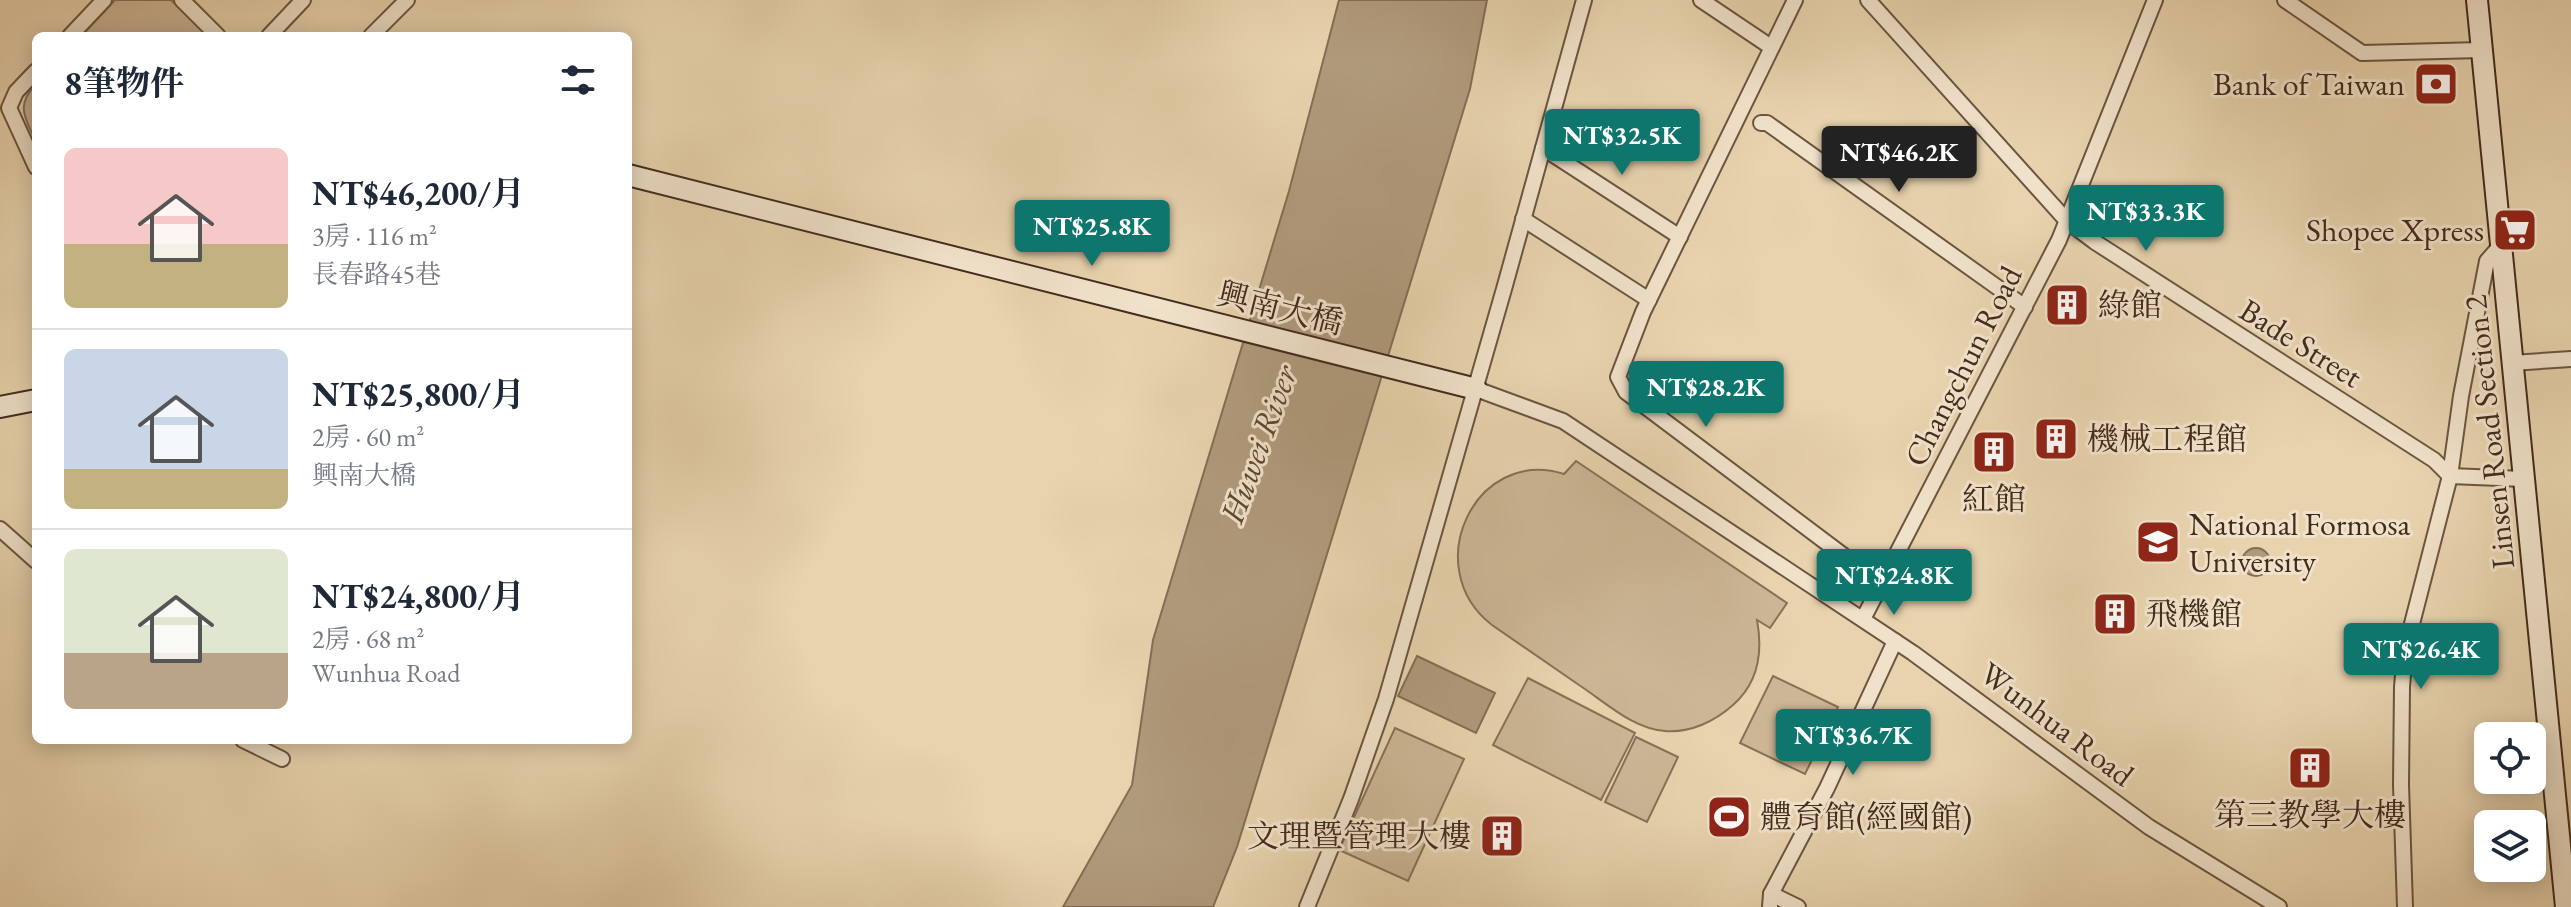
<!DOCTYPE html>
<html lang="zh-TW">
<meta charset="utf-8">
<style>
:root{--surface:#fff;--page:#f2f2f3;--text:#1f2937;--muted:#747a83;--line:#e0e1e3;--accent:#0f766e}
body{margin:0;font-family:"EB Garamond","Noto Serif TC",serif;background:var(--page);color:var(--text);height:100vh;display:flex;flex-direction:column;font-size:30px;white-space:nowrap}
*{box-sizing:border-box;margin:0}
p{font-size:26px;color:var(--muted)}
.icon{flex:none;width:44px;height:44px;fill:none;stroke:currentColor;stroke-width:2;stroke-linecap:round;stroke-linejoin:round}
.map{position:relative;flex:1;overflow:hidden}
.details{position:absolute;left:32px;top:32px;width:600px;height:712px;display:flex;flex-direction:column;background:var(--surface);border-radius:12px;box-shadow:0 4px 20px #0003}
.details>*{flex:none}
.controls{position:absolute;left:2474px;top:722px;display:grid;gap:16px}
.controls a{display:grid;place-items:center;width:72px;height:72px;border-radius:12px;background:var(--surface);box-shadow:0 4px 20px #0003;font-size:40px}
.price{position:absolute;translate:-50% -68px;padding:0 18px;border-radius:8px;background:var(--accent);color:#fff;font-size:26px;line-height:52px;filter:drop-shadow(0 2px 4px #0008)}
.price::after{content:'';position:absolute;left:50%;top:48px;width:24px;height:18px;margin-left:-12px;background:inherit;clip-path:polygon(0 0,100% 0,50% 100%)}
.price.active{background:#222;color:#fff}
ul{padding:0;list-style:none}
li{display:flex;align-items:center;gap:24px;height:200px;padding:0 32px}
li+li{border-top:2px solid var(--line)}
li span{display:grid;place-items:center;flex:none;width:224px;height:160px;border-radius:12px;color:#555}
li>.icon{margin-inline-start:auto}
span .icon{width:96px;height:96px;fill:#fffc;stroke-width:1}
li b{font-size:34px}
h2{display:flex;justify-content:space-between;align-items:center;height:96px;padding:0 32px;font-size:34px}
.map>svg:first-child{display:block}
.green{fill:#ccb695;stroke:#887058;stroke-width:2}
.water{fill:#b09a7c;stroke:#846e56;stroke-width:2}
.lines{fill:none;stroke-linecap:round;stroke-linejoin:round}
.street-casing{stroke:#6c5540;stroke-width:18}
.secondary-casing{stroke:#432b1c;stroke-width:24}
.street{stroke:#f0e2ca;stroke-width:14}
.secondary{stroke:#f0e2ca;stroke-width:20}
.labels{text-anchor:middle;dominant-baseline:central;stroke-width:6;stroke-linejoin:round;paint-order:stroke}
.poi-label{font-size:32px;fill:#432b1c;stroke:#f0e2ca;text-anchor:start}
.street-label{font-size:32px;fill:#432b1c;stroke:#f0e2ca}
.water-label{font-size:34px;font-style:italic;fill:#5e4734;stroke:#f0e2ca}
</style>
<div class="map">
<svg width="2571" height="907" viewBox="0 0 2571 907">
<rect width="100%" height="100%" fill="#e8d3ae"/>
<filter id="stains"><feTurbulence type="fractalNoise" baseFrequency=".0025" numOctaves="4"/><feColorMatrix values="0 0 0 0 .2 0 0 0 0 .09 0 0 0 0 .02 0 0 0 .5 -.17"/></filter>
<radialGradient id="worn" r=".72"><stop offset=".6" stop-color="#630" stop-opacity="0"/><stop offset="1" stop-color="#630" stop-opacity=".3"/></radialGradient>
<g class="green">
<polygon points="115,0 171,0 208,36 81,36"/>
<path d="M36 84V142C25 117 15 106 36 84Z"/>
<path d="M1576 461 1787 603 1770 628 1757 620C1763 652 1758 683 1733 705 1715 721 1691 733 1665 731 1633 729 1605 702 1579 685 1550 665 1521 645 1492 625 1418 568 1475 446 1564 474Z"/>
<polygon points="1773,676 1838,707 1805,774 1740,743"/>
<polygon points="1528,678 1635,733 1601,800 1493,745"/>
<polygon points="1395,728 1464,759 1408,881 1339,850"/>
<polygon points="1636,737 1678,757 1647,822 1605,802"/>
</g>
<g class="water">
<polygon points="1339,0 1487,0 1470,89 1237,847 1213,907 1063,907 1132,785 1153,640 1289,191"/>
<circle cx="2256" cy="562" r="14"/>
<polygon points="1417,656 1495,693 1476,733 1398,696"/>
</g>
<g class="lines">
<g class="street-casing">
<g id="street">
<polyline points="182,0 218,36"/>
<polyline points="1701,0 1771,47"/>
<polyline points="1795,0 1643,312 1618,377 1626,392 1880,583"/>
<polyline points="1868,0 2067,221 2095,242 2434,460 2450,476 2524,479"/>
<polyline points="2285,0 2362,53 2481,50"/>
<polyline points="70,36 104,0"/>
<polyline points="269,36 303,0"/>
<polyline points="371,36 407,0"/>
<polyline points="36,71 16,92 9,108 36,167"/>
<polyline points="1761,123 1767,123 2025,307"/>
<polyline points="1543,148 1680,237"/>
<polyline points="1523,219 1649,300"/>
<polyline points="2512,363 2571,359"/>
<polyline points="1476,389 1563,421 1913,653 2149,827 2279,907"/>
<polyline points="0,529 36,561"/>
<polyline points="1863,619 2059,240 2155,0"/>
<polyline points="243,740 282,759"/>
<polyline points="1771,894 1798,907"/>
<polyline points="1307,907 1351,799 1386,699 1504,289 1584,0"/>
<polyline points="1770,907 1771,894 1827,788 1895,641"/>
<polyline points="2405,907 2401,785 2402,687 2405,651 2450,476 2461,396 2487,261 2501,245"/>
</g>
</g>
<g class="secondary-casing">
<g id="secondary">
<polyline points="2477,0 2566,907"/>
<polyline points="628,175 1476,389"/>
<polyline points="0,407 36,400"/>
</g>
</g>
<use href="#street" class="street"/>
<use href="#secondary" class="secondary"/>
</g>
<defs>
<g id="bank-square" transform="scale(2.3)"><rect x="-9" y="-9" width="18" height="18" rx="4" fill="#8f2418" stroke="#f0e2ca"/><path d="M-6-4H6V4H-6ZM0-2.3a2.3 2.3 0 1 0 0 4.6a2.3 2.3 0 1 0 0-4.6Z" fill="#fff"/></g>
<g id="supermarket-square" transform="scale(2.3)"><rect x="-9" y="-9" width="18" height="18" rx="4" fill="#8f2418" stroke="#f0e2ca"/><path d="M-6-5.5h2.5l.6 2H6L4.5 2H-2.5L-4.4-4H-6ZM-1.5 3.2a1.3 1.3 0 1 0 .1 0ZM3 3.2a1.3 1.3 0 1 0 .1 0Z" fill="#fff"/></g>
<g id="building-square" transform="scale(2.3)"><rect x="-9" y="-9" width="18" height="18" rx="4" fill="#8f2418" stroke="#f0e2ca"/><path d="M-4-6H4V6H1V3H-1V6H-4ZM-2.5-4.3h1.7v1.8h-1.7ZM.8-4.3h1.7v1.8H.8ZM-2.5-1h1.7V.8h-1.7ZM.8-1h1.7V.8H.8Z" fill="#fff"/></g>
<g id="university-square" transform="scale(2.3)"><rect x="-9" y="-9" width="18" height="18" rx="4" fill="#8f2418" stroke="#f0e2ca"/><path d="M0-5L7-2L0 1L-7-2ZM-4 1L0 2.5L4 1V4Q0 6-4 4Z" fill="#fff"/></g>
<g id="stadium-square" transform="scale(2.3)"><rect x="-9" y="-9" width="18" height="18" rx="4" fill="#8f2418" stroke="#f0e2ca"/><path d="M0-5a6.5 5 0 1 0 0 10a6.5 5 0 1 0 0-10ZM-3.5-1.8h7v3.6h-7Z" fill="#fff"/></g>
</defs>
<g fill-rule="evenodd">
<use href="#bank-square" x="2436" y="84"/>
<use href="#supermarket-square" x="2515" y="230"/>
<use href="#building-square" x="2067" y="305"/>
<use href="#building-square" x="2056" y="439"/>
<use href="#building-square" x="1994" y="452"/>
<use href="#university-square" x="2158" y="542"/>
<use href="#building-square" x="2115" y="614"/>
<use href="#building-square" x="2310" y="768"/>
<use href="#stadium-square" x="1729" y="817"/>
<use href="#building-square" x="1502" y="836"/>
</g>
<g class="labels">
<g class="poi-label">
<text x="2405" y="84" text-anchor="end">Bank of Taiwan</text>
<text x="2484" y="230" text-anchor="end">Shopee Xpress</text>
<text x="2098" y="305">綠館</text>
<text x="2087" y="439">機械工程館</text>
<text x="1994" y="499" text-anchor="middle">紅館</text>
<text x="2189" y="524">National Formosa<tspan x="2189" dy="37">University</tspan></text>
<text x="2146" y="614">飛機館</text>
<text x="2310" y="815" text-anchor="middle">第三教學大樓</text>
<text x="1760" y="817">體育館(經國館)</text>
<text x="1471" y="836" text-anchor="end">文理暨管理大樓</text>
</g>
<g class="street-label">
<text transform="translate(1280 308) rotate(14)">興南大橋</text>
<text transform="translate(2301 343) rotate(32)">Bade Street</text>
<text transform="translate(1963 366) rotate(-63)">Changchun Road</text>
<text transform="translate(2489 432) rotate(-96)">Linsen Road Section 2</text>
<text transform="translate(2057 724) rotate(37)">Wunhua Road</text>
</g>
<g class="water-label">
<text transform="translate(1258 444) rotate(-70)">Huwei River</text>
</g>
</g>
<rect width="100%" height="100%" filter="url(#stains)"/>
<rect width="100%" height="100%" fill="url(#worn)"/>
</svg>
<div class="controls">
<a><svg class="icon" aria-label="locate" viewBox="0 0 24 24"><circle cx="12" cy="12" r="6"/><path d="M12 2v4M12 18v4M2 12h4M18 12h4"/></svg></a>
<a><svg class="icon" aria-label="layers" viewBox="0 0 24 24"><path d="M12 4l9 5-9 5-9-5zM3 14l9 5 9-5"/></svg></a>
</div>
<b class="price" style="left:1622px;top:177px">NT$32.5K</b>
<b class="price active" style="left:1899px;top:194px">NT$46.2K</b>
<b class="price" style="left:2146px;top:253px">NT$33.3K</b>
<b class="price" style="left:1092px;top:268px">NT$25.8K</b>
<b class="price" style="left:1706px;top:429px">NT$28.2K</b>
<b class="price" style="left:1894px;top:617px">NT$24.8K</b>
<b class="price" style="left:2421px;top:691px">NT$26.4K</b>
<b class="price" style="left:1853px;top:777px">NT$36.7K</b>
<section class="details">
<h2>8筆物件<svg class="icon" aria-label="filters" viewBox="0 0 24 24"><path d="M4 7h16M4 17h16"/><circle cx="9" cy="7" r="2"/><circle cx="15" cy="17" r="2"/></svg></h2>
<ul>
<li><span style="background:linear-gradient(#f6c9c9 60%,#c2b280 0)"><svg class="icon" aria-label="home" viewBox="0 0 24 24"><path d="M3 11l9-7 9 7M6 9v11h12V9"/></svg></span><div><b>NT$46,200/月</b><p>3房 · 116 m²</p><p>長春路45巷</p></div></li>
<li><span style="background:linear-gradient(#c9d6e8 75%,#c2b280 0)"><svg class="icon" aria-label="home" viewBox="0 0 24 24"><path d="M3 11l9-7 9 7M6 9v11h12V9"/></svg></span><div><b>NT$25,800/月</b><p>2房 · 60 m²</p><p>興南大橋</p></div></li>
<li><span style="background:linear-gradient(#dfe7d0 65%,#b9a48a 0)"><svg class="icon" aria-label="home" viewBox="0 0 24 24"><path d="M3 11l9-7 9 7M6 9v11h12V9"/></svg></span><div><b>NT$24,800/月</b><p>2房 · 68 m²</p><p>Wunhua Road</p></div></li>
</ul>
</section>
</div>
